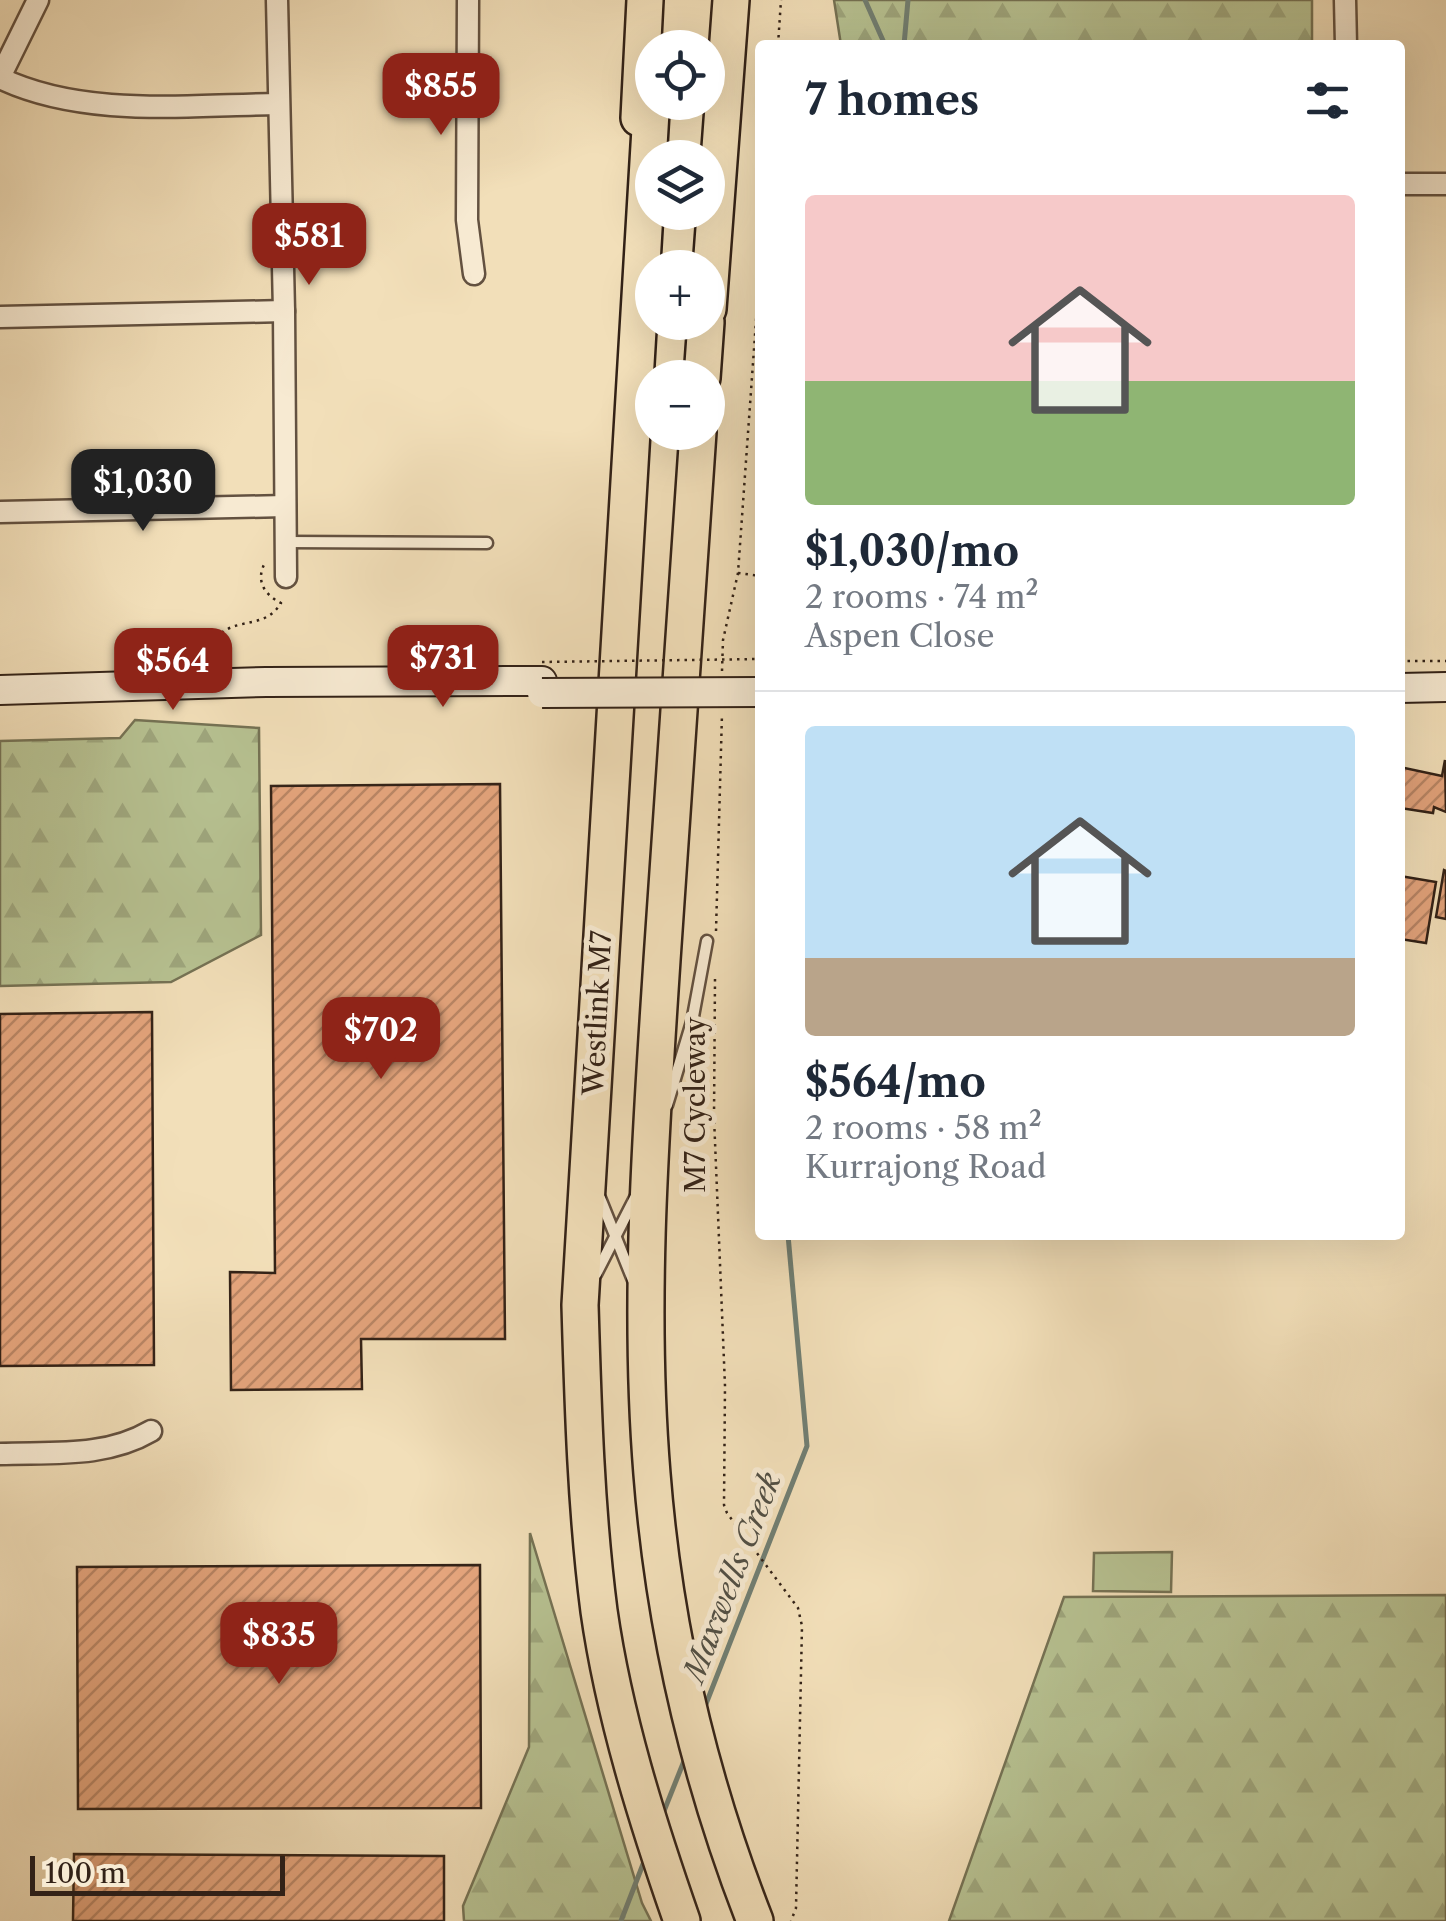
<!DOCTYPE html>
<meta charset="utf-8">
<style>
:root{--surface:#fff;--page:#f6f6f7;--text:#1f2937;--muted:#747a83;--line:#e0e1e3;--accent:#8f2418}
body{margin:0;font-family:"Libre Caslon Text",serif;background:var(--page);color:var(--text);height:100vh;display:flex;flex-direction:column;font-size:38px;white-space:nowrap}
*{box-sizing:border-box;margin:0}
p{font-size:32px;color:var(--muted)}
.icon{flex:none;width:55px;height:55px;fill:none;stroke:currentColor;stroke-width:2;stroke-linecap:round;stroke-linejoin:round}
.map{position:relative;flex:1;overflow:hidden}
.panel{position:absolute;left:755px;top:40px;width:650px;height:1200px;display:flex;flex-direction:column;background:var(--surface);border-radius:10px;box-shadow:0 10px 40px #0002}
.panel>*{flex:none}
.tools{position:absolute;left:635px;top:30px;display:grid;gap:20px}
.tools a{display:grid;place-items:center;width:90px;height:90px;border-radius:50%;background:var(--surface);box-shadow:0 10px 40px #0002;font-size:50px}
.scale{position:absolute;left:30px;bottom:25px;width:255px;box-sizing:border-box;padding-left:10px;border:5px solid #332217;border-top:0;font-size:28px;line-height:35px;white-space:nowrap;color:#332217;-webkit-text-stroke:8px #f7ead2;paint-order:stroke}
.price{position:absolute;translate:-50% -85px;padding:0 22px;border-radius:20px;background:var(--accent);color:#fff;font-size:32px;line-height:65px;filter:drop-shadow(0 2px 5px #0008)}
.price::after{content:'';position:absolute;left:50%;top:60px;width:30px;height:22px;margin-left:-15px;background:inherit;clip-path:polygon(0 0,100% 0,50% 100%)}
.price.active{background:#222;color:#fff}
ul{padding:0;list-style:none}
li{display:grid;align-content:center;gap:20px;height:530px;padding:0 50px}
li+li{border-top:2px solid var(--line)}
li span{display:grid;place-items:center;height:310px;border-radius:10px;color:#555}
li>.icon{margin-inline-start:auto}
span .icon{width:180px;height:180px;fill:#fffc;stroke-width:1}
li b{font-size:42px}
h2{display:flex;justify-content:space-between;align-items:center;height:120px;padding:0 50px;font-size:42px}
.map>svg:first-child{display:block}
.grass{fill:#b7c292;stroke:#757254;stroke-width:2.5}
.forest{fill:url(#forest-firs);stroke:#757254;stroke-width:2.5}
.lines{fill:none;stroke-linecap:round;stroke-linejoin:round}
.stream{stroke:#717f73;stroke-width:5}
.building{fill:url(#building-hatch);stroke:#332217;stroke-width:2.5}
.service-casing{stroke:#635140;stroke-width:15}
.minor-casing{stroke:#635140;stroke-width:25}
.secondary-casing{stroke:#332217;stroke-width:32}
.motorway-casing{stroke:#332217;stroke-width:40}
.path{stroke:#332217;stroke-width:2.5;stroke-dasharray:2.5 5;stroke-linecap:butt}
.service{stroke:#f7ead2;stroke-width:10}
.minor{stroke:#f7ead2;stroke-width:20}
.secondary{stroke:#f7ead2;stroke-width:28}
.motorway{stroke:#f2dfb9;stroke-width:35}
.secondary-bridge-casing{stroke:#332217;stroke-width:32;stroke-linecap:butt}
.path-bridge{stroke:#332217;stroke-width:2.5;stroke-dasharray:2.5 5;stroke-linecap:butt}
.secondary-bridge{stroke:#f7ead2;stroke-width:28}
.labels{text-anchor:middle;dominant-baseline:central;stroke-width:10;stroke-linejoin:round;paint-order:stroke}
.street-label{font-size:28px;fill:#332217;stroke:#f7ead2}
.water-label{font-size:30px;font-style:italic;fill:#525045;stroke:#f7ead2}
</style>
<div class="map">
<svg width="1446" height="1921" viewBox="0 0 1446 1921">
<defs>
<pattern id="forest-firs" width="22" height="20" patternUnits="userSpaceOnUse" patternTransform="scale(2.5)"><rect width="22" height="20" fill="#b7c292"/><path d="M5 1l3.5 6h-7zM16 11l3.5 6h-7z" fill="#9ea67d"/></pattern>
<pattern id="building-hatch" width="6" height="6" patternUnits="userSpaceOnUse" patternTransform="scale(2.5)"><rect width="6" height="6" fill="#e5a57d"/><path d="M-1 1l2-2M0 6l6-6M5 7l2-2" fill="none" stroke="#ba8665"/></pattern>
</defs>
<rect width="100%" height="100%" fill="#f2dfb9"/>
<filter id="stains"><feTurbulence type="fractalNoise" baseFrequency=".002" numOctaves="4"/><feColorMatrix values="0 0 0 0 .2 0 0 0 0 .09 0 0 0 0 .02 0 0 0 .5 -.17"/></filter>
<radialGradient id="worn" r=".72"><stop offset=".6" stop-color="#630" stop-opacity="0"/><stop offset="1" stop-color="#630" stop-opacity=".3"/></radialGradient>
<polygon class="grass" points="1172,1552 1171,1592 1093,1591 1094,1553"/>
<g class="forest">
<polygon points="834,0 1312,0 1312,45 841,45"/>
<polygon points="135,720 259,728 261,935 171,982 0,986 0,741 120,738"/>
<polygon points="530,1533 642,1903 651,1921 464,1921 463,1906 529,1747"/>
<polygon points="1446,1595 1446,1921 949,1921 1064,1597"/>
</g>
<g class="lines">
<g class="stream">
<polyline points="865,0 885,45"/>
<polyline points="904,45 908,0"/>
<polyline points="704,1709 807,1446 788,1235"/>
<polyline points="662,1816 686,1756"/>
<polyline points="621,1921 645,1859"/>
</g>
</g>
<g class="building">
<polygon points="1445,760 1446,812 1434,807 1433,813 1400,808 1400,767 1442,776"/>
<polygon points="500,784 505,1339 361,1339 362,1389 231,1390 230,1272 275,1273 271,786"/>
<polygon points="1444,870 1446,871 1446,919 1436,917"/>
<polygon points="1400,876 1436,882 1426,943 1400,939"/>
<polygon points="152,1012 154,1365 0,1366 0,1014"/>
<polygon points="480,1565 481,1808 78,1809 77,1567"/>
<polygon points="74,1854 444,1856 444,1921 73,1921"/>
</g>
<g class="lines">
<g class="service-casing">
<g id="service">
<polyline points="286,542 487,543"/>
<polyline points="667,1105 692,1022 707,941"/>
<polyline points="600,1198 633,1280"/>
<polyline points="596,1274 636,1196"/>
</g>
</g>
<g class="minor-casing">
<g id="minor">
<polyline points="277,0 284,311 286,577"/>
<polyline points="468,0 467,220 474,274"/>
<polyline points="1345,0 1346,45"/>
<polyline points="0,77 38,0"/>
<path d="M0 78C83 118 189 105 278 104"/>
<polyline points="1400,184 1446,184"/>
<polyline points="0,317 284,311"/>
<polyline points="0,512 285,506"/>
<path d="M0 1454C52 1452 105 1458 151 1431"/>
</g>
</g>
<g class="secondary-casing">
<g id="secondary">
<polyline points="1400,688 1446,687"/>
<polyline points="0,690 266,682 542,681"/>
</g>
</g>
<g class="motorway-casing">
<g id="motorway">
<path d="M652 95 580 1305C583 1407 586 1510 599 1611 614 1716 647 1821 682 1921"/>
<polyline points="639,118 645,0"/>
<polyline points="708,309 731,0"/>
<polyline points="702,378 706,322"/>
<path d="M698 432C685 608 673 784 662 960 651 1130 638 1303 652 1474 664 1627 699 1778 755 1921"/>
</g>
</g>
<g class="path">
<polyline points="778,45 781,0"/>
<polyline points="738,573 760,576"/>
<polyline points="1400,661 1446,661"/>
<path d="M216 662 221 633C241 618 266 628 281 603 263 594 255 579 266 561"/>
<polyline points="722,671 723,640 738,573 760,265"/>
<polyline points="716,931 722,714"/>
<polyline points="715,979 714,1117 725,1386 724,1505 727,1513 798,1608 802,1626 796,1908 791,1921"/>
</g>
<use href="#service" class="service"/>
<use href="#minor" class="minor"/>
<use href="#secondary" class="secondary"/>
<use href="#motorway" class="motorway"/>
<g class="secondary-bridge-casing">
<polyline id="secondary-bridge" points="542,693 760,692"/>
</g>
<polyline class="path-bridge" points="542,662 760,659"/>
<use href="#secondary-bridge" class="secondary-bridge"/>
</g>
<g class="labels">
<g class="street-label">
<text transform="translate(597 1013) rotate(-87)">Westlink M7</text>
<text transform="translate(695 1105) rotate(-90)">M7 Cycleway</text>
</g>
<g class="water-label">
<text transform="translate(732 1577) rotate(-69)">Maxwells Creek</text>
</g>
</g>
<rect width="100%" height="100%" filter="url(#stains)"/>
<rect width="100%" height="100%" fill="url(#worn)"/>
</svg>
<div class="tools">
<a><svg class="icon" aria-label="locate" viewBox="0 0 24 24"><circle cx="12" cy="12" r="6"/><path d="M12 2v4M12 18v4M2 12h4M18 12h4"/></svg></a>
<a><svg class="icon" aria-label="layers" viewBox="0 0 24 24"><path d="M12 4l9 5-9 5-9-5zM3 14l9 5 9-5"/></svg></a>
<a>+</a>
<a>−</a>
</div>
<div class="scale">100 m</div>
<b class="price" style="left:441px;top:138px">$855</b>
<b class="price" style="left:309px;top:288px">$581</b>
<b class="price active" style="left:143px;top:534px">$1,030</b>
<b class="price" style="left:443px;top:710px">$731</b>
<b class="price" style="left:173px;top:713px">$564</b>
<b class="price" style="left:381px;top:1082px">$702</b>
<b class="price" style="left:279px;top:1687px">$835</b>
<section class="panel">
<h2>7 homes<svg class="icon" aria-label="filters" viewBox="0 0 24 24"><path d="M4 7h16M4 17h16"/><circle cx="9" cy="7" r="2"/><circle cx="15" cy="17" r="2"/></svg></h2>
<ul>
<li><span style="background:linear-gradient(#f6c9c9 60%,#8fb573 0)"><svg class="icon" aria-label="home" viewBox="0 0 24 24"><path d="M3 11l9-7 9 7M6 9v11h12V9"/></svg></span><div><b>$1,030/mo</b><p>2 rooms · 74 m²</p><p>Aspen Close</p></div></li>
<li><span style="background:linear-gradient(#bfe0f5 75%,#b9a48a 0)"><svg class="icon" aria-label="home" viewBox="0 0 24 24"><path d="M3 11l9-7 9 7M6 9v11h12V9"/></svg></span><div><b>$564/mo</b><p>2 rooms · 58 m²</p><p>Kurrajong Road</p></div></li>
</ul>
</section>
</div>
